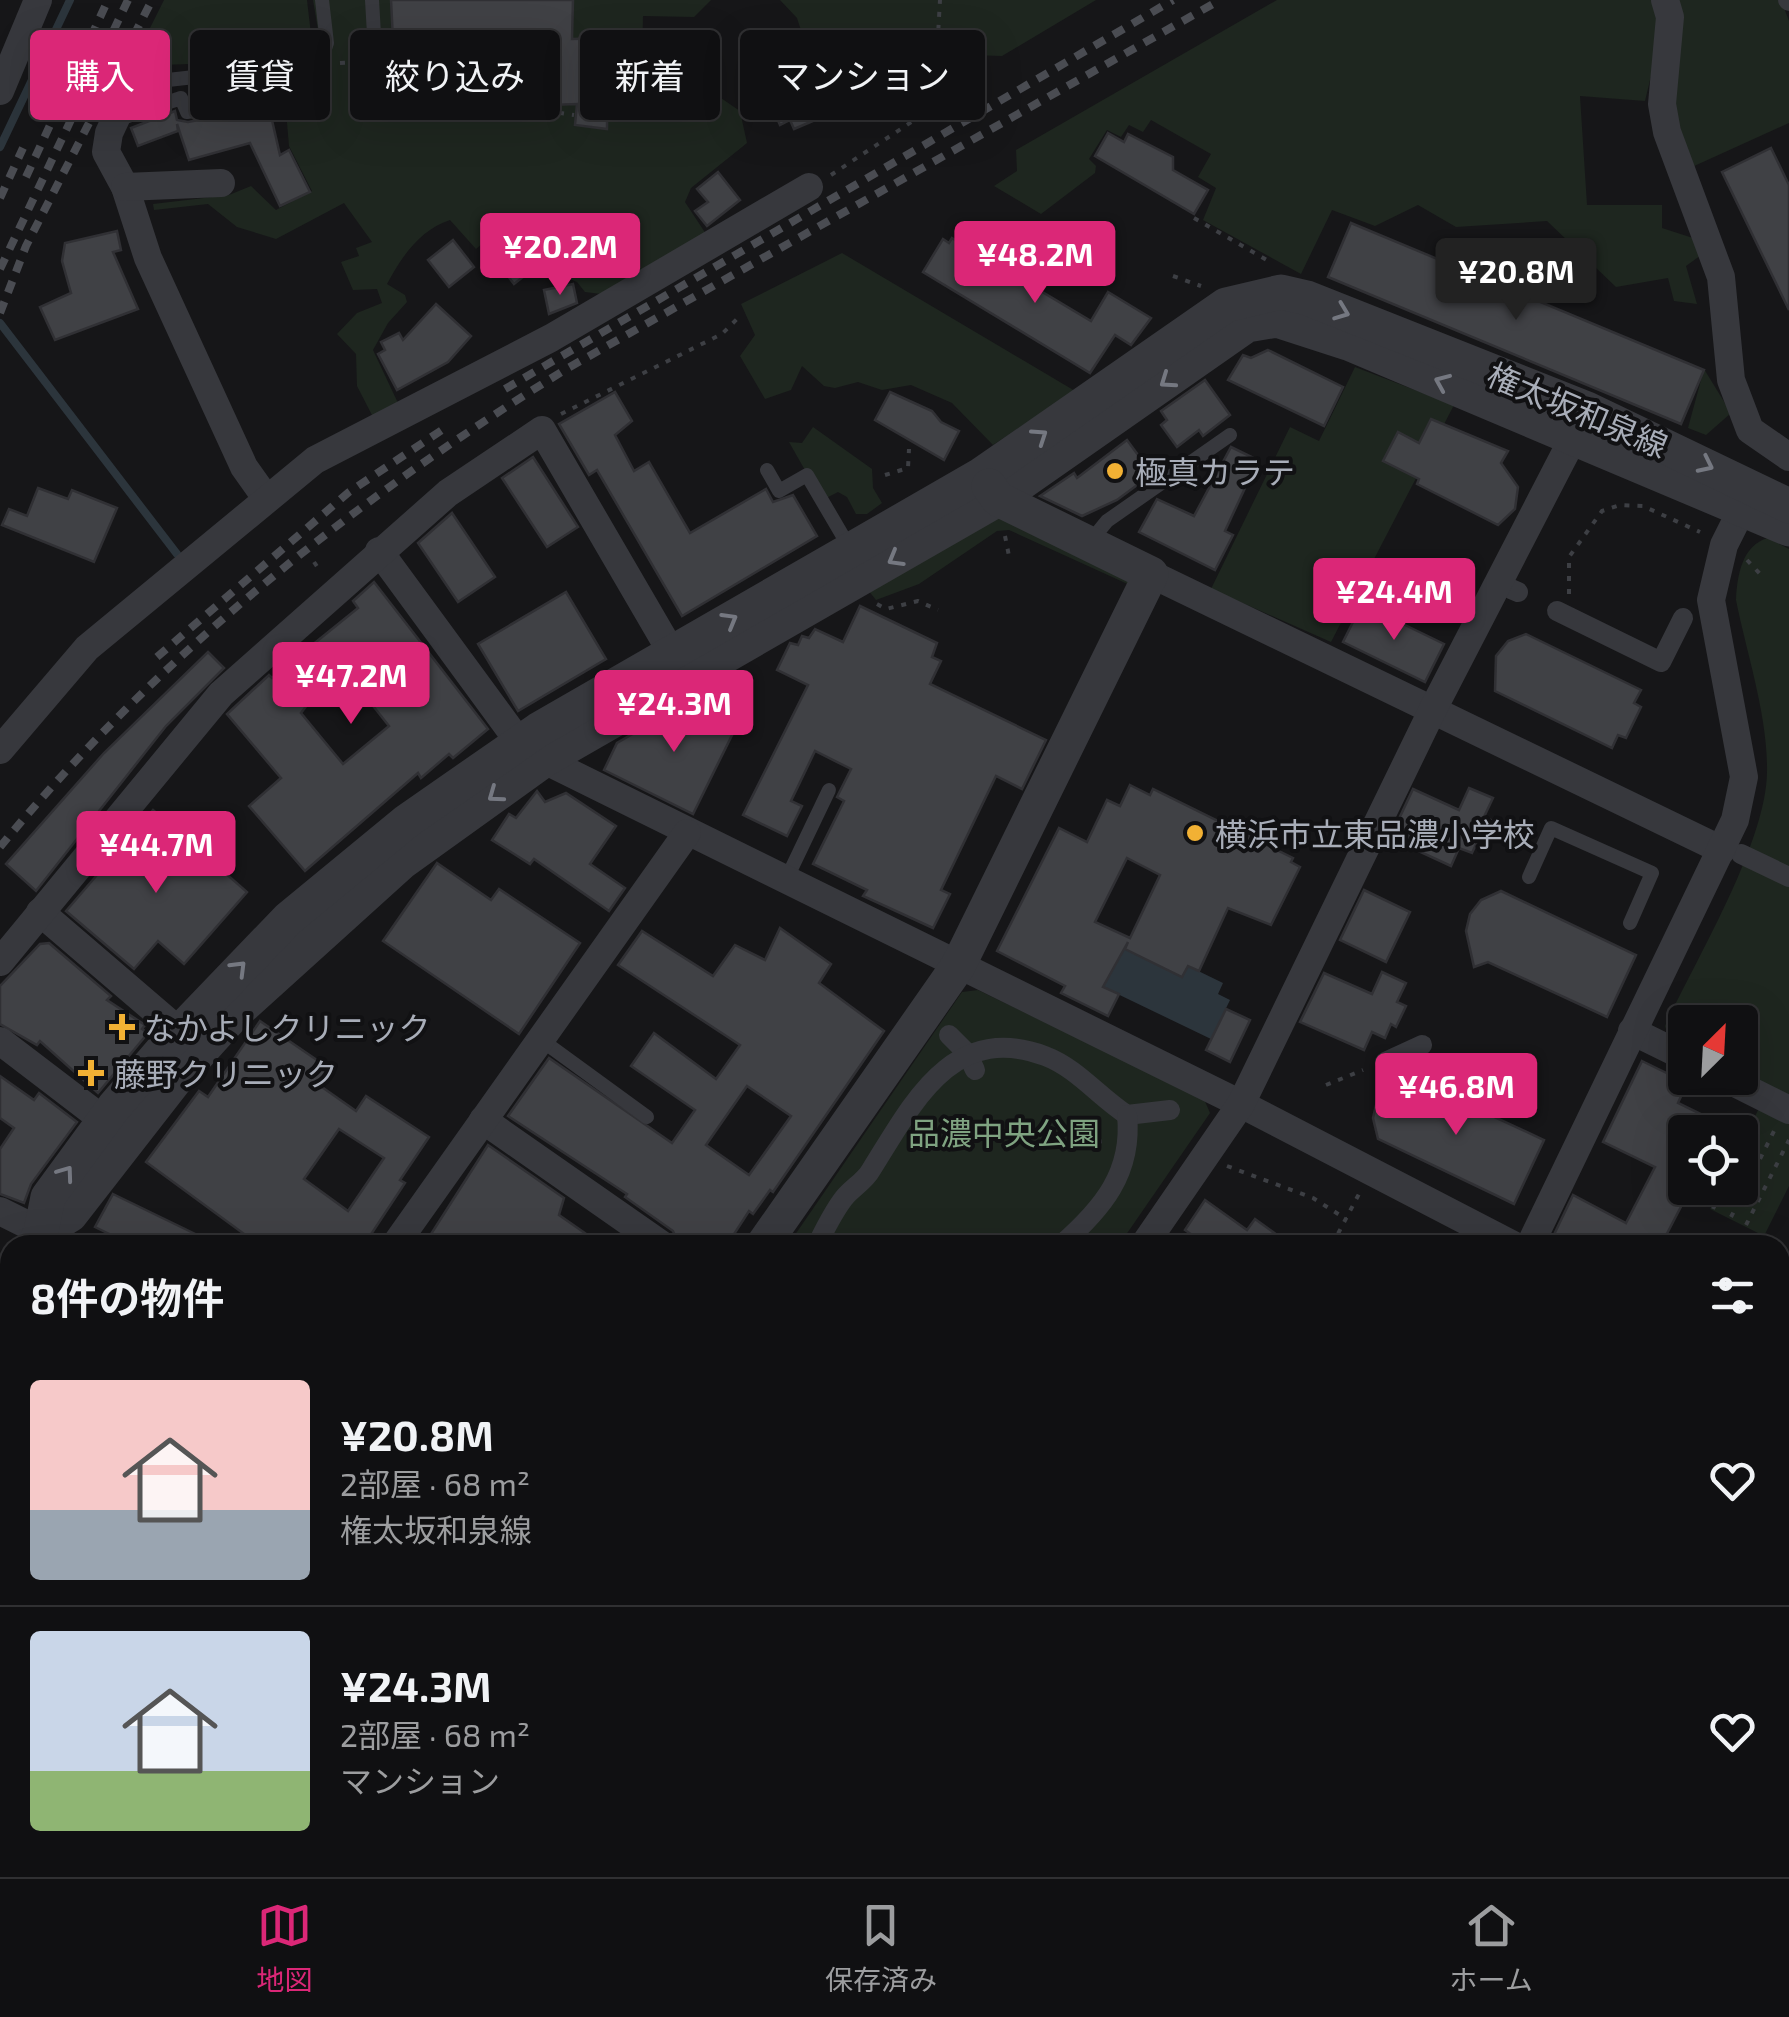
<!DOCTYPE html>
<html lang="ja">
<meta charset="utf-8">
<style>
:root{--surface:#101012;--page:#1e1e20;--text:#f1f3f6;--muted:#9c9d9f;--line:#303032;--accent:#db2777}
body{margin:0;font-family:"Exo 2","Noto Sans JP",sans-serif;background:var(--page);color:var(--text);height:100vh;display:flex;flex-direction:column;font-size:38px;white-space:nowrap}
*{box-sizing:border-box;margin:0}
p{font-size:32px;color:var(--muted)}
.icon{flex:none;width:55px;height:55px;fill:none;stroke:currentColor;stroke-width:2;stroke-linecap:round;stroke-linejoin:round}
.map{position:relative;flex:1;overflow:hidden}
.sheet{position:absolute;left:0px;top:1235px;width:1790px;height:642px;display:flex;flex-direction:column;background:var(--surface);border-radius:30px 30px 0 0;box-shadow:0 10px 40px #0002,0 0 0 2px var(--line)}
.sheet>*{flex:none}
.guide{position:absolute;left:30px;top:30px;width:1000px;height:90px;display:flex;gap:20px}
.needle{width:65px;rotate:24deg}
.controls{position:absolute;left:1668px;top:1005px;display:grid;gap:20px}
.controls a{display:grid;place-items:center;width:90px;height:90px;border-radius:10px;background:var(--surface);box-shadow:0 10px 40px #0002,0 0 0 2px var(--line);font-size:50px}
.price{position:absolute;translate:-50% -85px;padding:0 22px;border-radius:10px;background:var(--accent);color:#fff;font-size:32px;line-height:65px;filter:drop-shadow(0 2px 5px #0008)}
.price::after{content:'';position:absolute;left:50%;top:60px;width:30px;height:22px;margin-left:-15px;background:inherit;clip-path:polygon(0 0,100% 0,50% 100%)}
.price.on{background:#222;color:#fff}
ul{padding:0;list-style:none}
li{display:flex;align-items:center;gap:30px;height:250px;padding:0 30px}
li+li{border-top:2px solid var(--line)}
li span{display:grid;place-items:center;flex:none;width:280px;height:200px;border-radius:10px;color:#555}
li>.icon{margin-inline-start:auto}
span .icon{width:120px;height:120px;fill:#fffc;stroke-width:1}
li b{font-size:42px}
h2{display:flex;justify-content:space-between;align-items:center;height:120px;padding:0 30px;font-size:42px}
.chip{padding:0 35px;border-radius:10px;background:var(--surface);box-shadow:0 10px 40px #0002,0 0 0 2px var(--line);font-size:35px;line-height:90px}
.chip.on{background:var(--accent);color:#fff}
.menu{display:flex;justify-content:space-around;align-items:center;height:140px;border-top:2px solid var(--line);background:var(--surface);font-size:28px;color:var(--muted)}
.menu a{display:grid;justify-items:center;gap:5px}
.menu .on{color:var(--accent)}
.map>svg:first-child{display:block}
.green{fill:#1e261f}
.water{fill:#2c353c}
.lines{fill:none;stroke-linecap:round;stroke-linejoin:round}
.stream{stroke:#2c353c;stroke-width:8}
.building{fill:#404145;stroke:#303034;stroke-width:2.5;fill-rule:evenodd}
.path{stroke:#3d3f44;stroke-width:4;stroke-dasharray:5 8;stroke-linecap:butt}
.service{stroke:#37383d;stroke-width:14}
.pedestrian{stroke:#37383d;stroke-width:20}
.minor{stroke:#37383d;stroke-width:28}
.tertiary{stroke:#37383d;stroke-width:35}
.primary{stroke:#53555c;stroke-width:45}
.rail{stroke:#4a4c52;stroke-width:8;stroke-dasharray:12 10;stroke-linecap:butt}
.path-bridge{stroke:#3d3f44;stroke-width:4;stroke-dasharray:5 8;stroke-linecap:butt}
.oneway{stroke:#757881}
.poi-dot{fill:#f2b134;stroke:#111113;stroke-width:4}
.labels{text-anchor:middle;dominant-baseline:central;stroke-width:8;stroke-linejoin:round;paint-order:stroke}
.street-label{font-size:32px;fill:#a8adb8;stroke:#111113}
.poi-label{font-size:32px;fill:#a8adb8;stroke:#111113;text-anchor:start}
.park-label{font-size:32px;fill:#7fa381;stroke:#111113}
</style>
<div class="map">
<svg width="1789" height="1877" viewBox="0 0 1789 1877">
<rect width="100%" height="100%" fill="#161618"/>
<g class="green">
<polygon points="164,0 307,0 312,43 291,47 282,61 131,66"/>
<path d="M313 0H711L694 17 643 16 641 98 659 109 715 94 740 111 747 143 691 188 685 202 706 234 601 294 585 292 577 282 544 268 507 222 476 249 450 220C420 230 402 256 387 284L405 295 407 302 388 323 373 350 398 403 373 417 357 386 356 354 337 334 357 313 382 303 377 289 353 290 341 262 359 256 356 248 372 242 344 203 276 239 237 227 208 204 154 210 153 204 229 195 251 186 276 210 312 191 289 146 283 76 320 42Z"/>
<polygon points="780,0 1096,0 1002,56 968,55 948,64 919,50 889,48 865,76 844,90 834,65 808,51 797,18"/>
<polygon points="1277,0 1659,0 1657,51 1645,101 1580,96 1587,205 1662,205 1662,228 1696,239 1704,253 1686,266 1697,304 1674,301 1668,278 1616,287 1547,221 1456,227 1418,205 1375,226 1332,210 1301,274 1203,220 1216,188 1198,177 1211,154 1151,120 1143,132 1129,125 1121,137 1107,130 1089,159 1096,166 1095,173 1041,214 994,186 1017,171 1016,150"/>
<polygon points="1671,0 1781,0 1789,21 1789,123 1692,167 1674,118"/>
<polygon points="842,253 1075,391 993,445 952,403 911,385 882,390 858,382 835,388 824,386 802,366 791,390 765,399 740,356 755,335 741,304"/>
<polygon points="1355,367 1454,405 1331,642 1211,589 1290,427 1319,441"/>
<polygon points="1704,369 1731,413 1706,435 1688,428"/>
<polygon points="813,427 872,469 873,488 882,503 867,514 856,514 847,497 838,492 822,500 789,442 802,443"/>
<polygon points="996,514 1126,572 1132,586 1009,530 997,531 919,584 876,600 868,590"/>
<path d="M1768 538 1789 549V1100L1740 1077V1022H1685V1052L1670 1042 1665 1026C1696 959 1766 844 1767 772 1768 716 1747 655 1736 600 1737 576 1742 545 1768 538Z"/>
<polygon points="978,990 1204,1099 1210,1113 1119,1245 788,1245 962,992"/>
<polygon points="1761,1104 1789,1118 1789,1186 1764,1236 1710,1209 1720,1188 1740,1188 1740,1147"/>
</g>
<polygon class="water" points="1121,947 1182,977 1188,966 1223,983 1218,994 1230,1000 1211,1039 1103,987"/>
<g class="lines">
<g class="stream">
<polyline points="0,147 70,0"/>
<polyline points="0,323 177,554"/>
</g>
</g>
<g class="building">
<polygon points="391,0 573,0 572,39 608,38 607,129 575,125 577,104 550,105 548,34 393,40"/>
<polygon points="819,74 834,112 794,129 790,120 780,125 767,95"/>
<polygon points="269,107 280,155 289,150 310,192 280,206 250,143 189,160 177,124 178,131 138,146 131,128 175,111 177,120 188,122"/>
<polygon points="1108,133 1124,142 1128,134 1173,157 1173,170 1208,190 1194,214 1095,156"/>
<polygon points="1771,148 1789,185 1789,310 1722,172"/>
<polygon points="718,172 740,200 707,226 695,211 708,202 697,189"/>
<polygon points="1351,223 1704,370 1681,424 1328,277"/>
<polygon points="509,228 538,265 514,284 485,246"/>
<polygon points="117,231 121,250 113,252 138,309 55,340 40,307 71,293 62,261 65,243"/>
<polygon points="952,238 1091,321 1108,292 1151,318 1131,345 1115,335 1090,373 923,272 943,239 949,243"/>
<polygon points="453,240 474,267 449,287 428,260"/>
<polygon points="573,284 577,303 549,314 544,290"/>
<polygon points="436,304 471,336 448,362 397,390 378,354 385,350 381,342 399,333 403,340"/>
<polygon points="1268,350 1343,387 1324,426 1228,380 1243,355 1251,358"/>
<polygon points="1205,380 1230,415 1203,436 1199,430 1177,447 1161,425 1167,420 1161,411"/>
<polygon points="615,392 632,421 615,435 634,471 649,462 690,533 766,489 773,502 793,495 817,536 682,616 597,470 589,475 559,424"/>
<polygon points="890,392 932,411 941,422 959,431 944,460 875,420"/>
<polygon points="1431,419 1508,451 1501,463 1518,487 1515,509 1498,525 1417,484 1419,479 1383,461 1398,432 1419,443"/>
<polygon points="1127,440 1152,474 1117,500 1082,516 1040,496 1074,473 1077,478"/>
<polygon points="1231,447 1258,460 1225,531 1233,535 1215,570 1139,532 1157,499 1194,516"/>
<polygon points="533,457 578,527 547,547 502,478"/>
<polygon points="38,488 68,499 72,490 117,508 94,562 2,525 9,509 27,516"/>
<polygon points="452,513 495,577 458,602 418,543"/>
<path d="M374 582 488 729 453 758 449 754 421 778 418 773 305 871 249 806 281 778 227 714 269 675 272 678 302 646 306 650 358 608 353 601ZM339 663 389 726 343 764 301 713Z"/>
<polygon points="566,592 606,659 518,711 478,644"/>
<polygon points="1362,604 1444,644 1425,682 1343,642"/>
<polygon points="860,606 937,643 932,657 941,661 930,684 1046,740 1022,789 996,776 941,890 950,894 933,928 863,896 867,890 813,864 844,801 837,797 851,769 815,751 791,801 802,806 787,836 743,815 808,685 777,670 790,643 798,645 802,636 809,638 815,629 843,642"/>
<polygon points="1526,634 1641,690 1634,703 1641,707 1626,738 1618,735 1612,748 1495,691 1496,656 1508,641"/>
<polygon points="208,652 224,668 166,726 36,891 6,864 104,753"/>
<polygon points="688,702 737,725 693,814 604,770 617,743"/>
<path d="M1130 785 1150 795 1153 789 1293 858 1291 862 1300 867 1271 925 1228 908 1199 971 1188 966 1182 977 1125 949 1128 942 1103 987 1119 994 1108 1016 1061 993 1065 986 997 951 1059 828 1087 842 1107 800 1120 806ZM1127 858 1160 875 1130 938 1095 922Z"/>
<polygon points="1469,788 1493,798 1484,817 1493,821 1484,843 1478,840 1472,853 1459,848 1451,866 1390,838 1413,789 1459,810"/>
<polygon points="537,791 545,802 566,793 616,826 590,864 625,888 609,911 534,859 530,864 492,840 509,814 516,818"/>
<polygon points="153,810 247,892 184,964 158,941 134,969 66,911"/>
<polygon points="437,863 491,900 499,889 580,943 519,1034 383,941"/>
<polygon points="1364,890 1410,912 1386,962 1340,940"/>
<polygon points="1501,891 1636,955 1607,1017 1488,962 1474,967 1466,931 1470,914 1481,900"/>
<path d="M780 928 831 964 819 983 884 1031 773 1192 770 1190 753 1214 749 1211 727 1245H679L673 1231 625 1197 627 1194 508 1116 549 1058 672 1143 695 1110 631 1066 654 1033 716 1079 740 1045 618 965 642 931 713 976 735 945 765 960ZM747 1086 791 1116 749 1175 706 1145Z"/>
<polygon points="49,943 111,996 107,1000 145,1025 142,1029 148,1033 98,1093 40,1041 37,1045 0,1024 0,986 40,944"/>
<polygon points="1382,972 1406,983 1397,1002 1406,1006 1396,1027 1391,1024 1385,1038 1372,1032 1364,1050 1300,1022 1324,973 1372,994"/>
<polygon points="1226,1009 1250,1020 1230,1062 1206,1050"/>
<path d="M260 1021 330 1069 319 1085 356 1111 366 1096 429 1137 400 1180 405 1183 364 1245H259L146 1162 199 1091 208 1097ZM339 1129 384 1158 348 1211 304 1179Z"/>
<polygon points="1642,1061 1687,1083 1678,1103 1709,1118 1702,1132 1685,1132 1685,1199 1661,1245 1549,1245 1573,1195 1626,1223 1655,1167 1603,1142"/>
<polygon points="0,1076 34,1100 39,1093 77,1122 31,1184 24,1203 0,1194 0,1149 14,1128 0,1118"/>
<polygon points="1408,1077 1544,1140 1514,1204 1378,1139 1373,1118 1377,1101 1387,1087"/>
<polygon points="488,1145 564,1198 559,1215 602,1245 424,1245"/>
<polygon points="113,1194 218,1245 132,1245 95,1227"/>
<polygon points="1205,1200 1247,1230 1255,1219 1291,1245 1206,1245 1185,1230"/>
</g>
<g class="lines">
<g class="path">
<polyline points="531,59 545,81 546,102 554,112 574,115"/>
<polyline points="405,60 542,59"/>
<polyline points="340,63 360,62"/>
<polyline points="831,175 916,119 936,71 940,0"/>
<polyline points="1194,218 1272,263"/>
<polyline points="1173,276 1201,286"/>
<polyline points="561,414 722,334 739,317"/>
<polyline points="885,475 908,468 909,449"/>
<polyline points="1005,536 1010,561"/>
<polyline points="1747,560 1761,575"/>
<polyline points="314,562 320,571"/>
<polyline points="1569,594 1569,557 1602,511 1620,505 1643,506 1700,532"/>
<polyline points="877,604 886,609 918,601 938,610"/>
<polyline points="1326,1085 1363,1070"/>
<polyline points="1084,1144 1104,1141"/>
<polyline points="1740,1153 1755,1121"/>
<polyline points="1227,1166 1313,1198 1346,1219"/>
<polyline points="1713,1209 1723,1188"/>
<polyline points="1731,1217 1775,1129"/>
<polyline points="1746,1225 1789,1140"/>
<polyline points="1332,1245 1360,1192"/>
<polyline points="1780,1452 1789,1439"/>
<polyline points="220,1868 242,1877"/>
<polyline points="889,1868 901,1877"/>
<polyline points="902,1877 907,1868"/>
<polyline points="1476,1877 1482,1868"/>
</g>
<g class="service">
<polyline points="372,0 375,51 388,61"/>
<polyline points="132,84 320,63 327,43 322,0"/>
<polyline points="119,119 181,98 187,112 264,98"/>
<polyline points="767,470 779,491 807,475 851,550"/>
<polyline points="1089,543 1107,521 1230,435"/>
<polyline points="1529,877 1551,828 1652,873 1630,923"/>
<polyline points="785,882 829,790"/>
<polyline points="540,1039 647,1117"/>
<polyline points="1245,1877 1253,1868"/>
</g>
<g class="pedestrian">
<polyline points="1788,0 1789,1"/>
<polyline points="1511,589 1518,592"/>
<polyline points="1557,611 1661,662 1683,618"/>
<polyline points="1741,854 1789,877"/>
<polyline points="949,1035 967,1053 975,1070"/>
<polyline points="1385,1062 1422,1045"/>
<path d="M817 1245C825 1229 833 1212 844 1198 852 1188 865 1181 871 1170 912 1105 952 1021 1045 1056 1077 1068 1099 1097 1127 1115L1170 1110"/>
<path d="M1061 1245C1102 1209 1133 1173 1127 1115"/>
</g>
<g class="minor">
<polyline points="1665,0 1670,17 1662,104 1667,132 1721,277 1731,380 1750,430 1789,457"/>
<polyline points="138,71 109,133 106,152 125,187 148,258 244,467 266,498"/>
<polyline points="0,91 38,0"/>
<polyline points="125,187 221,183"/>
<polyline points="379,551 519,742 544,760 1241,1104 1513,1245"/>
<polyline points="1151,574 1722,850"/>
<polyline points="0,750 87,648 315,460 551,338 809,187"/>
<polyline points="40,912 194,1044"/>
<polyline points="0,962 221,694 448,493 542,430 680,667"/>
<polyline points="1632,1031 1685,1057"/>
<polyline points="0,1041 118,1131"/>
<polyline points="1725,1078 1789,1110"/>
<polyline points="483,1120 662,1245"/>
<polyline points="0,1211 68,1245"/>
<polyline points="395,1245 687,833"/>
<polyline points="1144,1245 1241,1104 1433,709 1583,419"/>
<polyline points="1530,1245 1735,820 1744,777 1711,600 1724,545 1750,493"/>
<polyline points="1780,1386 1789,1391"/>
<polyline points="0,1470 10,1475"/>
<polyline points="0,1749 10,1753"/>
<polyline points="280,1868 303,1877"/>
<polyline points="728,1877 734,1868"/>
</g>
<g class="tertiary">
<polyline points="41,1232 70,1215 179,1075 235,1013 402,862 544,760 998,499 1247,325 1277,320 1348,343 1789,529"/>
<polyline points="34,1245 41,1232 48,1197 114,1107 168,1044 288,919 407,821 538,730 981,475 1226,305 1281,292 1307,298 1587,409 1789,506"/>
<polyline points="763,1245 958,966 1151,574 998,499 989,486"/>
<polyline points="0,1301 10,1284"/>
<polyline points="388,1877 393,1868"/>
</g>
<g class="primary">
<polyline points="1780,1512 1789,1499"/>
<polyline points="1780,1582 1789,1570"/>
<polyline points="1518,1877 1525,1868"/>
<polyline points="1570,1877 1577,1868"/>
</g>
<g class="rail">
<polyline points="26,177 108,0"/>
<polyline points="0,198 23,148"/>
<polyline points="0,269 128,0"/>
<polyline points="0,313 26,246 152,0"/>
<polyline points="505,389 1173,0"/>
<polyline points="157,657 349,492 442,430"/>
<path d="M0 847C160 653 355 499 568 368L1220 0"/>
</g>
<polyline class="path-bridge" points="37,37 122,79"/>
</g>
<defs><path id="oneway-chevron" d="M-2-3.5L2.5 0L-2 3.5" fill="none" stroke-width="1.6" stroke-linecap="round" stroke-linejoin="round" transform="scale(2.5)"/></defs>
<g class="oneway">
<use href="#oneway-chevron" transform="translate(1342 312) rotate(21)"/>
<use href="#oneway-chevron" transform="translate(1167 381) rotate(145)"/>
<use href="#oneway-chevron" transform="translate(1442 382) rotate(-157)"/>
<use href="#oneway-chevron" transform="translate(1040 436) rotate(-34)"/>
<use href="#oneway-chevron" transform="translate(1706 465) rotate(26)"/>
<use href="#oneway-chevron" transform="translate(895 559) rotate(150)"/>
<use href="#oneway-chevron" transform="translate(730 620) rotate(-30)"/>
<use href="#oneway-chevron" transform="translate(495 795) rotate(144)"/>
<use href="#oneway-chevron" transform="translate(239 968) rotate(-45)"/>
<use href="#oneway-chevron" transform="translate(66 1173) rotate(-54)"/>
</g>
<g class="poi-dot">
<circle cx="1115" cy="471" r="10"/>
<circle cx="1195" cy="833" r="10"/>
<path d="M117 1012h10v10h10v10h-10v10h-10v-10h-10v-10h10z"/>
<path d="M86 1058h10v10h10v10h-10v10h-10v-10h-10v-10h10z"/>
</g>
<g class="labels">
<g class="street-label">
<text transform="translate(1578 409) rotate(23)">権太坂和泉線</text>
</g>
<g class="poi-label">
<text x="1135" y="471">極真カラテ</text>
<text x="1215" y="833">横浜市立東品濃小学校</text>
<text x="144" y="1027">なかよしクリニック</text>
<text x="114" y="1073">藤野クリニック</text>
</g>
<g class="park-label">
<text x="1004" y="1132">品濃中央公園</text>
</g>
</g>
</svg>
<div class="controls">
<a><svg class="needle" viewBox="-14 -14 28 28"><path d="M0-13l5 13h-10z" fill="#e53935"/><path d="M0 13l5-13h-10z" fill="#9c9d9f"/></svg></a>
<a><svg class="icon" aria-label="locate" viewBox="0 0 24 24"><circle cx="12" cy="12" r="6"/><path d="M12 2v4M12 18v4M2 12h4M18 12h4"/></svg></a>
</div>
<b class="price" style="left:560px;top:298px">¥20.2M</b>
<b class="price" style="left:1035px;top:306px">¥48.2M</b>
<b class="price on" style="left:1516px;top:323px">¥20.8M</b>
<b class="price" style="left:1394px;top:643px">¥24.4M</b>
<b class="price" style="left:351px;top:727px">¥47.2M</b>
<b class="price" style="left:674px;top:755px">¥24.3M</b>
<b class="price" style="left:156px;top:896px">¥44.7M</b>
<b class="price" style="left:1456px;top:1138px">¥46.8M</b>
<div class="guide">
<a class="chip on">購入</a>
<a class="chip">賃貸</a>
<a class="chip">絞り込み</a>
<a class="chip">新着</a>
<a class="chip">マンション</a>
</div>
<section class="sheet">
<h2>8件の物件<svg class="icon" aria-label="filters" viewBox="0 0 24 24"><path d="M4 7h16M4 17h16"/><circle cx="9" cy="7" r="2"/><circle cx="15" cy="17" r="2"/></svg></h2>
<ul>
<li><span style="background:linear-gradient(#f6c9c9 65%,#9aa5b1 0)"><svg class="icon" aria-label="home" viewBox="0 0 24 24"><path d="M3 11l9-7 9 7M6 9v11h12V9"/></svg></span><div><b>¥20.8M</b><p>2部屋 · 68 m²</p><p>権太坂和泉線</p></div><svg class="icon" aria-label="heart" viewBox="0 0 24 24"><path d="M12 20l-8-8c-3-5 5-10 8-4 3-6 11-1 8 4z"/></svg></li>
<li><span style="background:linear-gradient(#c9d6e8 70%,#8fb573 0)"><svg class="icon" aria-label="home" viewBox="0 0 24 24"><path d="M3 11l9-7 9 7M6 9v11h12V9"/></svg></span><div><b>¥24.3M</b><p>2部屋 · 68 m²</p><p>マンション</p></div><svg class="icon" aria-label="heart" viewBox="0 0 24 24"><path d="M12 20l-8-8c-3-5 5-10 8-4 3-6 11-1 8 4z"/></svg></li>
</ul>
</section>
</div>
<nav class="menu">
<a class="on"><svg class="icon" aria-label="map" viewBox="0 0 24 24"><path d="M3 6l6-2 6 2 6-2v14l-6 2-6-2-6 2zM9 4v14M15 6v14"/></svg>地図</a>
<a><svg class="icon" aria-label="saved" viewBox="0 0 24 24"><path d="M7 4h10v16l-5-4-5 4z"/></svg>保存済み</a>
<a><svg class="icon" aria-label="home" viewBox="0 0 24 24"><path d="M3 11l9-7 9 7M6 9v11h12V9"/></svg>ホーム</a>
</nav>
